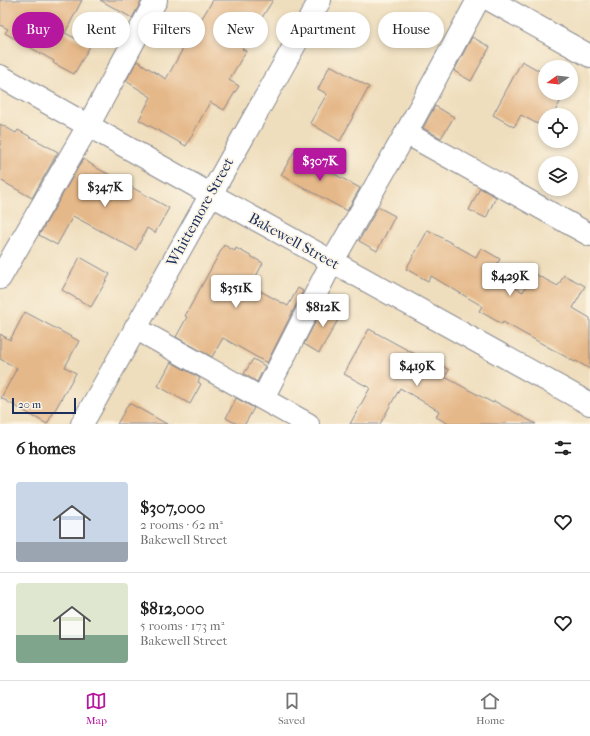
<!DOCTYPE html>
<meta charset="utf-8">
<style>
:root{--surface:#fff;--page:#f6f6f6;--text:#222;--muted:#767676;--line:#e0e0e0;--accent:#b5179e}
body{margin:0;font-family:"IM FELL French Canon",serif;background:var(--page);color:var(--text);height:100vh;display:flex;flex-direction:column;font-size:15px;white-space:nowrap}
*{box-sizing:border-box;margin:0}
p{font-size:13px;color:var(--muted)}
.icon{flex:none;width:22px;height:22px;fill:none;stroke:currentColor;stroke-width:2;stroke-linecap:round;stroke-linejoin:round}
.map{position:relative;height:424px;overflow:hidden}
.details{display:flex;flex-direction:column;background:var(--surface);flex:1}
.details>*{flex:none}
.guide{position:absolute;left:12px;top:12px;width:566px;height:36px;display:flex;gap:8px}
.needle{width:26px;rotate:256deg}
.tools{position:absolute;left:538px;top:60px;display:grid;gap:8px}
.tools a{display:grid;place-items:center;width:40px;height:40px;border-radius:50%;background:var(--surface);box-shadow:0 2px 6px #0003;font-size:20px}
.scale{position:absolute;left:12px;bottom:10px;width:64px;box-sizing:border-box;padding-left:4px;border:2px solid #1b2f5e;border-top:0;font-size:11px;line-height:14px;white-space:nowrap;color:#1b2f5e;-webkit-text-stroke:3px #fcf5e5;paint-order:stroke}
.price{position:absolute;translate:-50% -34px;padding:0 9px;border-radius:4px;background:#fff;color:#222;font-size:13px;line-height:26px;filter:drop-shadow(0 1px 2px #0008)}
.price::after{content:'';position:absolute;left:50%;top:24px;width:12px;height:9px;margin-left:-6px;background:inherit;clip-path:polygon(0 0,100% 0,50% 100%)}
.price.selected{background:var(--accent);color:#fff}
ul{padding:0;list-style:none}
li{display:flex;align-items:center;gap:12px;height:100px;padding:0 16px}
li+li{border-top:1px solid var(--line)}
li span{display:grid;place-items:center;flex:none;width:112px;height:80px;border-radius:4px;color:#555}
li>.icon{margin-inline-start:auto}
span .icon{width:48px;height:48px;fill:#fffc;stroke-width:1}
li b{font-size:17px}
h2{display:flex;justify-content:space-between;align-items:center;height:48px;padding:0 16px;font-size:17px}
.pill{padding:0 14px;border-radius:18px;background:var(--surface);box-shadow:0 2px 6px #0003;font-size:14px;line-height:36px}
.pill.selected{background:var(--accent);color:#fff}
.tab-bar{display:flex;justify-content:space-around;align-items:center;height:56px;border-top:1px solid var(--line);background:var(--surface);font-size:11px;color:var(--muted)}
.tab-bar a{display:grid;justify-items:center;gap:2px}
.tab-bar .selected{color:var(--accent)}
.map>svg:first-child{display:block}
.building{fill:#e5b889}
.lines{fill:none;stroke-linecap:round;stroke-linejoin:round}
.minor-casing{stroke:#85868e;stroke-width:24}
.minor{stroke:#fff;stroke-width:22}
.labels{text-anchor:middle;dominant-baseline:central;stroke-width:3.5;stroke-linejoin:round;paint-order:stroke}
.street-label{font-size:15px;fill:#1b2f5e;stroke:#fcf5e5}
</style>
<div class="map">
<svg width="590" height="424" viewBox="0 0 590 424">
<rect width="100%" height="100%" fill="#fcf5e5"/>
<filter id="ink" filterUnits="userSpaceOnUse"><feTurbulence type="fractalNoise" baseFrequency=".025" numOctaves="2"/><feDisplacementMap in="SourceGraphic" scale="8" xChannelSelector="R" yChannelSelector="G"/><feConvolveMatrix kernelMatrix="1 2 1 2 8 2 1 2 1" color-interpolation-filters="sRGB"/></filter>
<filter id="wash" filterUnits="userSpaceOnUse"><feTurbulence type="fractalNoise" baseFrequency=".012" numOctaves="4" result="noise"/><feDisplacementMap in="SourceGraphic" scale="16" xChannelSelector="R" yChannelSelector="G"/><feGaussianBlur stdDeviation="0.9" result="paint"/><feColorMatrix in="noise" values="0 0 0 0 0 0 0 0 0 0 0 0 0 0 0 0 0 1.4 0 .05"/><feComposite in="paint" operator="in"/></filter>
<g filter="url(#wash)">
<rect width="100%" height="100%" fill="#efdebd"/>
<g id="blocks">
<g class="building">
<polygon points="0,0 82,0 65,33 90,46 74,74 53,63 54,61 5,33 8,29 0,25"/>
<polygon points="100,0 142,0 132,18"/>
<polygon points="213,0 273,0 242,49 246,51 229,80 239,86 224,110 210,102 186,146 139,120 151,97 126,81 137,61 166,79 193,31 194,31"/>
<polygon points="472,37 490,47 471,81 454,71"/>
<polygon points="522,61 545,74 545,93 565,93 553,115 545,115 545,128 521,115 514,127 493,115"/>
<polygon points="330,65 369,87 340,141 310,123 327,94 318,89"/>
<polygon points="435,106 454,117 441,138 423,128"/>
<polygon points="0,124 16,133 18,130 58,152 32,198 0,180"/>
<polygon points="294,152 360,188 347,211 281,175"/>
<polygon points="83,159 97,168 169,208 155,233 147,228 136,250 73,216 57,245 39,235"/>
<polygon points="480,188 496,197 486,218 469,210"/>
<polygon points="378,207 395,216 377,251 359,241"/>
<polygon points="428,230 476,257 481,248 500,259 491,275 523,292 533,273 558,286 564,275 585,286 573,308 590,318 590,369 576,361 575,362 503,322 502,324 479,311 482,306 431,276 428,281 406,269"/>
<polygon points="224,245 235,251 236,248 263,263 251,286 288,306 298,288 303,291 267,363 223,338 212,357 176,337 187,317 185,316"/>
<polygon points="80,257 110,274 91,307 62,290"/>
<polygon points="325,303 342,313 319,353 304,344"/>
<polygon points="25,312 79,341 65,367 76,373 47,424 1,398 17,368 0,359 0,334 10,340"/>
<polygon points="369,329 424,359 426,356 449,370 445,377 493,403 494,401 536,424 449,424 436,417 439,411 400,388 380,424 350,424 370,388 344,374"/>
<polygon points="253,359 265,366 257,382 244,374"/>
<polygon points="171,362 200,378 198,382 201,384 190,404 158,386"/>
<polygon points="236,398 254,408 245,424 237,424 226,418"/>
<polygon points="129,403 167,424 117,424"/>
</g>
</g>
</g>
<g filter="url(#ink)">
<use href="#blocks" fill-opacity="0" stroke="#85868e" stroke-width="1"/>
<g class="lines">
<g class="minor-casing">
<g id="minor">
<polyline points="490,0 590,56"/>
<polyline points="0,76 210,194 590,404"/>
<polyline points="406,133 590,235"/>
<polyline points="0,278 88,126 156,0"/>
<polyline points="135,328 308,424"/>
<polyline points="263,398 332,262 406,133 478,0"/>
<polyline points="82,424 320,0"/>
</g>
</g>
<use href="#minor" class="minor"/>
</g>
</g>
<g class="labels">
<g class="street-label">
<text transform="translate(200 212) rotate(-61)">Whittemore Street</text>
<text transform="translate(294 241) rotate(29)">Bakewell Street</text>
</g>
</g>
</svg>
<div class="tools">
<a><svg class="needle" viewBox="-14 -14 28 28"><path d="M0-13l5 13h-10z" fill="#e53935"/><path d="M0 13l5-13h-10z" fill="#767676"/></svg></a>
<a><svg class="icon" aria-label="locate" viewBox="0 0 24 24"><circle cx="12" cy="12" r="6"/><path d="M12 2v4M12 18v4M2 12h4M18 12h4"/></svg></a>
<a><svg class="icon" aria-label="layers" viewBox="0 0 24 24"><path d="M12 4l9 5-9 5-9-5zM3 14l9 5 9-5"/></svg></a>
</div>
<div class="scale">20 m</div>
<b class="price selected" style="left:320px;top:182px">$307K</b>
<b class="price" style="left:105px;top:208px">$347K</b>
<b class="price" style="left:510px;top:297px">$429K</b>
<b class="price" style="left:236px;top:309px">$351K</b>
<b class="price" style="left:323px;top:328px">$812K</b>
<b class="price" style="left:417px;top:387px">$419K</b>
<div class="guide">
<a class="pill selected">Buy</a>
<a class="pill">Rent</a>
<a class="pill">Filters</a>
<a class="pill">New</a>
<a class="pill">Apartment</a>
<a class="pill">House</a>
</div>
</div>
<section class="details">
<h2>6 homes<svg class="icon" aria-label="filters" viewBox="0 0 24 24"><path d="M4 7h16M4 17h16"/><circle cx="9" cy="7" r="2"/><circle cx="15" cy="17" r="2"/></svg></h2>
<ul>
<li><span style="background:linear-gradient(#c9d6e8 75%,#9aa5b1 0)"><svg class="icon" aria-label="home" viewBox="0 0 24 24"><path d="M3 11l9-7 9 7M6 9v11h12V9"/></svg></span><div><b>$307,000</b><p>2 rooms · 62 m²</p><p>Bakewell Street</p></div><svg class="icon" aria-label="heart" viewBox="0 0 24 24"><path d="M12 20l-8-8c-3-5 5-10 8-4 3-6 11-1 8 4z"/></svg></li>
<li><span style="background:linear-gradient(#dfe7d0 65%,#7fa58c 0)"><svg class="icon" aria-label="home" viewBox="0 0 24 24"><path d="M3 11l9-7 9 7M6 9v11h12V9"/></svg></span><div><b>$812,000</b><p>5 rooms · 173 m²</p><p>Bakewell Street</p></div><svg class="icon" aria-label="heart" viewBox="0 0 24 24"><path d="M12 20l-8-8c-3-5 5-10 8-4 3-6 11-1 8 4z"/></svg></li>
</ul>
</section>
<nav class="tab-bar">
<a class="selected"><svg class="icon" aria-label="map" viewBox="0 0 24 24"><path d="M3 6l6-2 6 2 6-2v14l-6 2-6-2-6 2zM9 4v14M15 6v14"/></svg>Map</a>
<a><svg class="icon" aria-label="saved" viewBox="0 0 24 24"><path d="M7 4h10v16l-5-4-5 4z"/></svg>Saved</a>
<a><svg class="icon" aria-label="home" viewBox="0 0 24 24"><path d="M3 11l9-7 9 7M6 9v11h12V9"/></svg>Home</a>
</nav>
